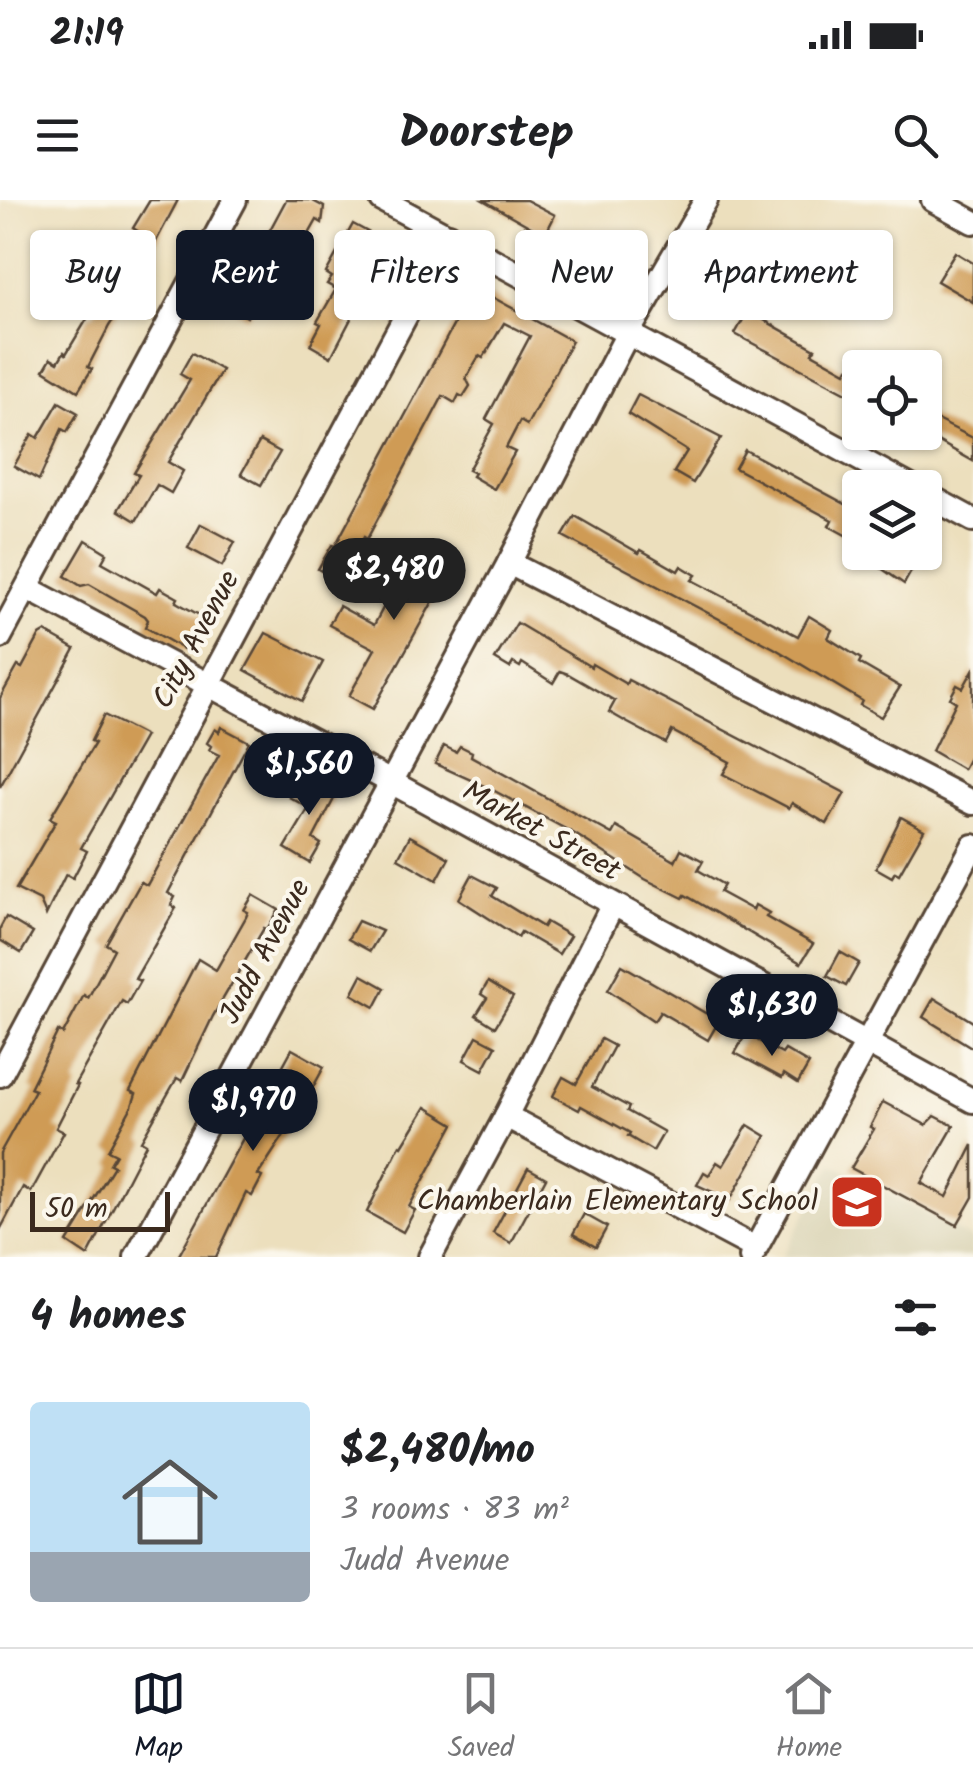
<!DOCTYPE html>
<meta charset="utf-8">
<style>
:root{--surface:#fff;--page:#f6f6f6;--text:#202124;--muted:#757577;--line:#e0e0e0;--accent:#111827}
body{margin:0;font-family:Kalam,sans-serif;background:var(--page);color:var(--text);height:100vh;display:flex;flex-direction:column;font-size:38px;white-space:nowrap}
*{box-sizing:border-box;margin:0}
p{font-size:32px;color:var(--muted)}
.icon{flex:none;width:55px;height:55px;fill:none;stroke:currentColor;stroke-width:2;stroke-linecap:round;stroke-linejoin:round}
.map{position:relative;height:1057px;overflow:hidden}
.side{display:flex;flex-direction:column;background:var(--surface);flex:1}
.side>*{flex:none}
.hud{position:absolute;left:30px;top:30px;width:915px;height:90px;display:flex;gap:20px}
.fabs{position:absolute;left:842px;top:150px;display:grid;gap:20px}
.fabs a{display:grid;place-items:center;width:100px;height:100px;border-radius:10px;background:var(--surface);box-shadow:0 2px 8px #0004;font-size:50px}
.scale{position:absolute;left:30px;bottom:25px;width:140px;box-sizing:border-box;padding-left:10px;border:5px solid #3b2a1e;border-top:0;font-size:28px;line-height:35px;white-space:nowrap;color:#3b2a1e;-webkit-text-stroke:8px #fbf7ec;paint-order:stroke}
.price{position:absolute;translate:-50% -85px;padding:0 22px;border-radius:35px;background:var(--accent);color:#fff;font-size:32px;line-height:65px;filter:drop-shadow(0 2px 5px #0008)}
.price::after{content:'';position:absolute;left:50%;top:60px;width:30px;height:22px;margin-left:-15px;background:inherit;clip-path:polygon(0 0,100% 0,50% 100%)}
.price.selected{background:#222;color:#fff}
ul{padding:0;list-style:none}
li{display:flex;align-items:center;gap:30px;height:250px;padding:0 30px}
li span{display:grid;place-items:center;flex:none;width:280px;height:200px;border-radius:10px;color:#555}
li>.icon{margin-inline-start:auto}
span .icon{width:120px;height:120px;fill:#fffc;stroke-width:1}
li b{font-size:42px}
h2{display:flex;justify-content:space-between;align-items:center;height:120px;padding:0 30px;font-size:42px}
.tag{padding:0 35px;border-radius:10px;background:var(--surface);box-shadow:0 2px 8px #0004;font-size:35px;line-height:90px}
.tag.selected{background:var(--accent);color:#fff}
.status{display:flex;justify-content:space-between;align-items:center;height:70px;padding:0 50px;background:var(--surface);direction:ltr}
.status svg{height:28px;fill:currentColor}
header{display:flex;justify-content:space-between;align-items:center;height:130px;padding:0 30px;background:var(--surface);font-size:45px;font-weight:700}
.tabs{display:flex;justify-content:space-around;align-items:center;height:140px;border-top:2px solid var(--line);background:var(--surface);font-size:28px;color:var(--muted)}
.tabs a{display:grid;justify-items:center;gap:5px}
.tabs .selected{color:var(--accent)}
.map>svg:first-child{display:block}
.built{fill:#d8d1b1}
.building{fill:#cf9b55}
.lines{fill:none;stroke-linecap:round;stroke-linejoin:round}
.street-casing{stroke:#564536;stroke-width:28}
.street{stroke:#fff;stroke-width:22}
.labels{text-anchor:middle;dominant-baseline:central;stroke-width:8;stroke-linejoin:round;paint-order:stroke}
.street-label{font-size:30px;fill:#3b2a1e;stroke:#fbf7ec}
.poi-label{font-size:30px;fill:#3b2a1e;stroke:#fbf7ec;text-anchor:end}
</style>
<div class="status"><b>21:19</b><svg viewBox="0 0 49 12"><path d="M0 12V9h3v3zM5 12V6h3v6zM10 12V3h3v9zM15 12V0h3v12zM26 1h20v11H26zM47 4h2v5h-2z"/></svg></div>
<header><svg class="icon" aria-label="menu" viewBox="0 0 24 24"><path d="M4 6h16M4 12h16M4 18h16"/></svg>Doorstep<svg class="icon" aria-label="search" viewBox="0 0 24 24"><circle cx="10" cy="10" r="6"/><path d="M15 15l6 6"/></svg></header>
<div class="map">
<svg width="973" height="1057" viewBox="0 0 973 1057">
<rect width="100%" height="100%" fill="#fbf7ec"/>
<filter id="ink" filterUnits="userSpaceOnUse"><feTurbulence type="fractalNoise" baseFrequency=".01" numOctaves="2"/><feDisplacementMap in="SourceGraphic" scale="20" xChannelSelector="R" yChannelSelector="G"/><feConvolveMatrix kernelMatrix="1 2 1 2 8 2 1 2 1" color-interpolation-filters="sRGB"/></filter>
<filter id="wash" filterUnits="userSpaceOnUse"><feTurbulence type="fractalNoise" baseFrequency=".0048" numOctaves="4" result="noise"/><feDisplacementMap in="SourceGraphic" scale="40" xChannelSelector="R" yChannelSelector="G"/><feGaussianBlur stdDeviation="2.25" result="paint"/><feColorMatrix in="noise" values="0 0 0 0 0 0 0 0 0 0 0 0 0 0 0 0 0 1.4 0 .05"/><feComposite in="paint" operator="in"/></filter>
<g filter="url(#wash)">
<rect width="100%" height="100%" fill="#ecdfbd"/>
<polygon class="built" points="833,964 973,1040 973,1057 782,1057"/>
<g id="blocks">
<g class="building">
<polygon points="150,0 178,0 151,51 147,60 150,62 109,126 88,167 92,169 78,191 44,170 51,158 58,162 64,152 66,154 90,114 92,116 122,66 120,64 139,32 133,28"/>
<polygon points="286,0 311,0 324,7 322,23 317,20 291,66 280,59 247,117 229,106"/>
<polygon points="483,0 526,0 555,15 545,35"/>
<polygon points="353,24 390,44 331,157 310,145 321,124 317,122 336,89 327,84 332,77 326,73"/>
<polygon points="617,40 634,50 626,64 631,67 623,81 597,66 607,47 611,50"/>
<polygon points="955,52 973,63 973,102 937,81"/>
<polygon points="704,66 730,80 707,122 684,109"/>
<polygon points="474,87 572,141 527,225 520,221 506,248 515,252 494,289 472,276 474,273 468,270 494,224 486,219 530,136 504,123 483,158 479,156 466,178 470,186 463,197 459,195 455,203 443,196 367,339 364,337 339,381 318,369 332,345 335,346"/>
<polygon points="748,111 815,149 812,153 846,172 848,168 860,175 860,200 735,134"/>
<polygon points="192,153 222,170 168,262 183,271 171,293 157,285 136,321 118,310 139,275 134,273 190,180 180,174"/>
<polygon points="638,195 721,238 693,283 674,272 687,251 628,214"/>
<polygon points="59,202 78,213 67,232 62,229 39,280 14,266 32,234 38,238"/>
<polygon points="925,214 973,238 973,261 925,234"/>
<polygon points="260,241 280,252 261,285 241,274"/>
<polygon points="745,250 860,312 860,343 829,326 832,320 735,268"/>
<polygon points="575,316 639,353 641,350 678,371 681,366 696,375 692,380 798,436 809,416 832,430 828,438 861,459 859,463 900,487 881,517 860,505 862,501 774,448 563,336"/>
<polygon points="201,324 235,342 222,366 188,348"/>
<polygon points="86,340 107,353 102,362 157,393 160,388 178,398 176,402 210,421 195,448 190,445 187,451 145,427 148,420 145,416 89,384 81,386 65,376"/>
<polygon points="416,346 452,367 373,509 349,496 375,449 329,425 339,406 374,425"/>
<polygon points="858,352 922,352 904,384"/>
<polygon points="517,423 591,467 592,464 626,484 628,480 845,593 827,624 792,603 789,608 723,574 730,562 672,531 666,543 628,523 609,512 615,501 568,474 560,471 553,483 522,463 520,467 513,463 510,468 495,459"/>
<polygon points="45,432 75,449 0,587 0,498 18,466 22,468 40,435"/>
<polygon points="266,433 323,462 302,501 245,470"/>
<polygon points="973,470 973,550 963,569 932,551 956,502 950,498 957,485 963,488"/>
<polygon points="104,515 145,536 81,648 87,651 73,678 66,674 46,715 40,701 16,689 56,621 50,618 95,543 91,541"/>
<polygon points="221,527 249,542 168,693 175,697 171,705 176,708 135,779 140,781 127,804 122,801 75,884 78,885 56,928 64,932 31,992 23,987 0,1030 0,953 35,890 30,888 58,831 63,834 84,795 88,798 114,749 106,744 141,682 147,685 219,555 209,550 211,546 207,543 215,529 219,532"/>
<polygon points="444,546 456,552 460,546 472,552 471,556 612,634 616,627 675,661 681,649 703,661 698,670 724,685 720,692 753,710 755,705 769,713 766,717 813,744 801,763 685,695 683,698 645,679 575,634 489,588 435,564"/>
<polygon points="300,576 336,595 313,639 321,644 310,663 285,648 309,608 289,597"/>
<polygon points="901,617 924,630 899,674 895,672 892,677 876,668"/>
<polygon points="410,636 449,658 437,680 398,658"/>
<polygon points="472,675 497,688 492,696 543,727 546,722 570,736 559,754 521,732 518,737 459,699"/>
<polygon points="253,695 279,710 267,729 264,728 213,816 182,881 177,878 141,941 146,944 88,1056 67,1042 114,966 110,964 116,954 108,950 132,906 136,894 130,891 198,759 216,770 246,717 248,712 244,710"/>
<polygon points="6,717 33,733 21,753 0,740 0,728"/>
<polygon points="358,721 382,731 370,751 348,739"/>
<polygon points="840,752 859,763 846,786 827,776"/>
<polygon points="622,765 719,821 708,840 660,812 654,821 608,790"/>
<polygon points="362,775 385,788 375,807 352,794"/>
<polygon points="488,782 513,797 495,827 476,815 487,798 481,794"/>
<polygon points="934,798 973,822 973,848 923,817"/>
<polygon points="746,834 782,854 785,850 809,864 798,883 784,874 782,878 735,853"/>
<polygon points="477,836 496,846 483,870 464,860"/>
<polygon points="601,839 614,846 592,887 629,907 627,911 664,932 653,951 628,936 630,933 581,906 579,910 553,896 563,877 576,884"/>
<polygon points="292,849 324,867 301,909 258,975 262,977 252,996 246,993 216,1057 178,1057"/>
<polygon points="883,902 926,925 935,916 954,926 921,983 947,997 973,945 973,997 957,1025 851,968 874,929 870,927"/>
<polygon points="426,907 454,924 409,1007 415,1010 403,1032 367,1012 400,945 402,946"/>
<polygon points="748,925 766,936 730,1000 697,985 704,972 709,975 717,962 723,966"/>
<polygon points="528,968 546,978 511,1043 493,1033"/>
<polygon points="584,1014 607,1027 596,1047 573,1034"/>
</g>
</g>
</g>
<g filter="url(#ink)">
<use href="#blocks" fill-opacity="0" stroke="#564536" stroke-width="2.5"/>
<g class="lines">
<g class="street-casing">
<g id="street">
<polyline points="382,0 913,288"/>
<polyline points="933,0 973,22"/>
<polyline points="925,294 973,320"/>
<polyline points="509,363 973,603"/>
<polyline points="27,388 391,582 973,901"/>
<polyline points="0,437 235,0"/>
<polyline points="0,875 449,35"/>
<polyline points="506,916 755,1048"/>
<polyline points="136,1057 509,363 628,133 706,0"/>
<polyline points="430,1057 506,916 612,706"/>
<polyline points="751,1057 973,646"/>
</g>
</g>
<use href="#street" class="street"/>
</g>
</g>
<defs>
<g id="school-square" transform="scale(2.875)"><rect x="-9" y="-9" width="18" height="18" rx="4" fill="#c8321e" stroke="#fbf7ec"/><path d="M0-5L7-2L0 1L-7-2ZM-4 1L0 2.5L4 1V4Q0 6-4 4Z" fill="#fff"/></g>
</defs>
<g fill-rule="evenodd">
<use href="#school-square" x="857" y="1002"/>
</g>
<g class="labels">
<g class="street-label">
<text transform="translate(197 440) rotate(-62)">City Avenue</text>
<text transform="translate(541 632) rotate(29)">Market Street</text>
<text transform="translate(266 752) rotate(-62)">Judd Avenue</text>
</g>
<g class="poi-label">
<text x="818" y="1002">Chamberlain Elementary School</text>
</g>
</g>
</svg>
<div class="fabs">
<a><svg class="icon" aria-label="locate" viewBox="0 0 24 24"><circle cx="12" cy="12" r="6"/><path d="M12 2v4M12 18v4M2 12h4M18 12h4"/></svg></a>
<a><svg class="icon" aria-label="layers" viewBox="0 0 24 24"><path d="M12 4l9 5-9 5-9-5zM3 14l9 5 9-5"/></svg></a>
</div>
<div class="scale">50 m</div>
<b class="price selected" style="left:394px;top:423px">$2,480</b>
<b class="price" style="left:309px;top:618px">$1,560</b>
<b class="price" style="left:772px;top:859px">$1,630</b>
<b class="price" style="left:253px;top:954px">$1,970</b>
<div class="hud">
<a class="tag">Buy</a>
<a class="tag selected">Rent</a>
<a class="tag">Filters</a>
<a class="tag">New</a>
<a class="tag">Apartment</a>
</div>
</div>
<section class="side">
<h2>4 homes<svg class="icon" aria-label="filters" viewBox="0 0 24 24"><path d="M4 7h16M4 17h16"/><circle cx="9" cy="7" r="2"/><circle cx="15" cy="17" r="2"/></svg></h2>
<ul>
<li><span style="background:linear-gradient(#bfe0f5 75%,#9aa5b1 0)"><svg class="icon" aria-label="home" viewBox="0 0 24 24"><path d="M3 11l9-7 9 7M6 9v11h12V9"/></svg></span><div><b>$2,480/mo</b><p>3 rooms · 83 m²</p><p>Judd Avenue</p></div></li>
</ul>
</section>
<nav class="tabs">
<a class="selected"><svg class="icon" aria-label="map" viewBox="0 0 24 24"><path d="M3 6l6-2 6 2 6-2v14l-6 2-6-2-6 2zM9 4v14M15 6v14"/></svg>Map</a>
<a><svg class="icon" aria-label="saved" viewBox="0 0 24 24"><path d="M7 4h10v16l-5-4-5 4z"/></svg>Saved</a>
<a><svg class="icon" aria-label="home" viewBox="0 0 24 24"><path d="M3 11l9-7 9 7M6 9v11h12V9"/></svg>Home</a>
</nav>
